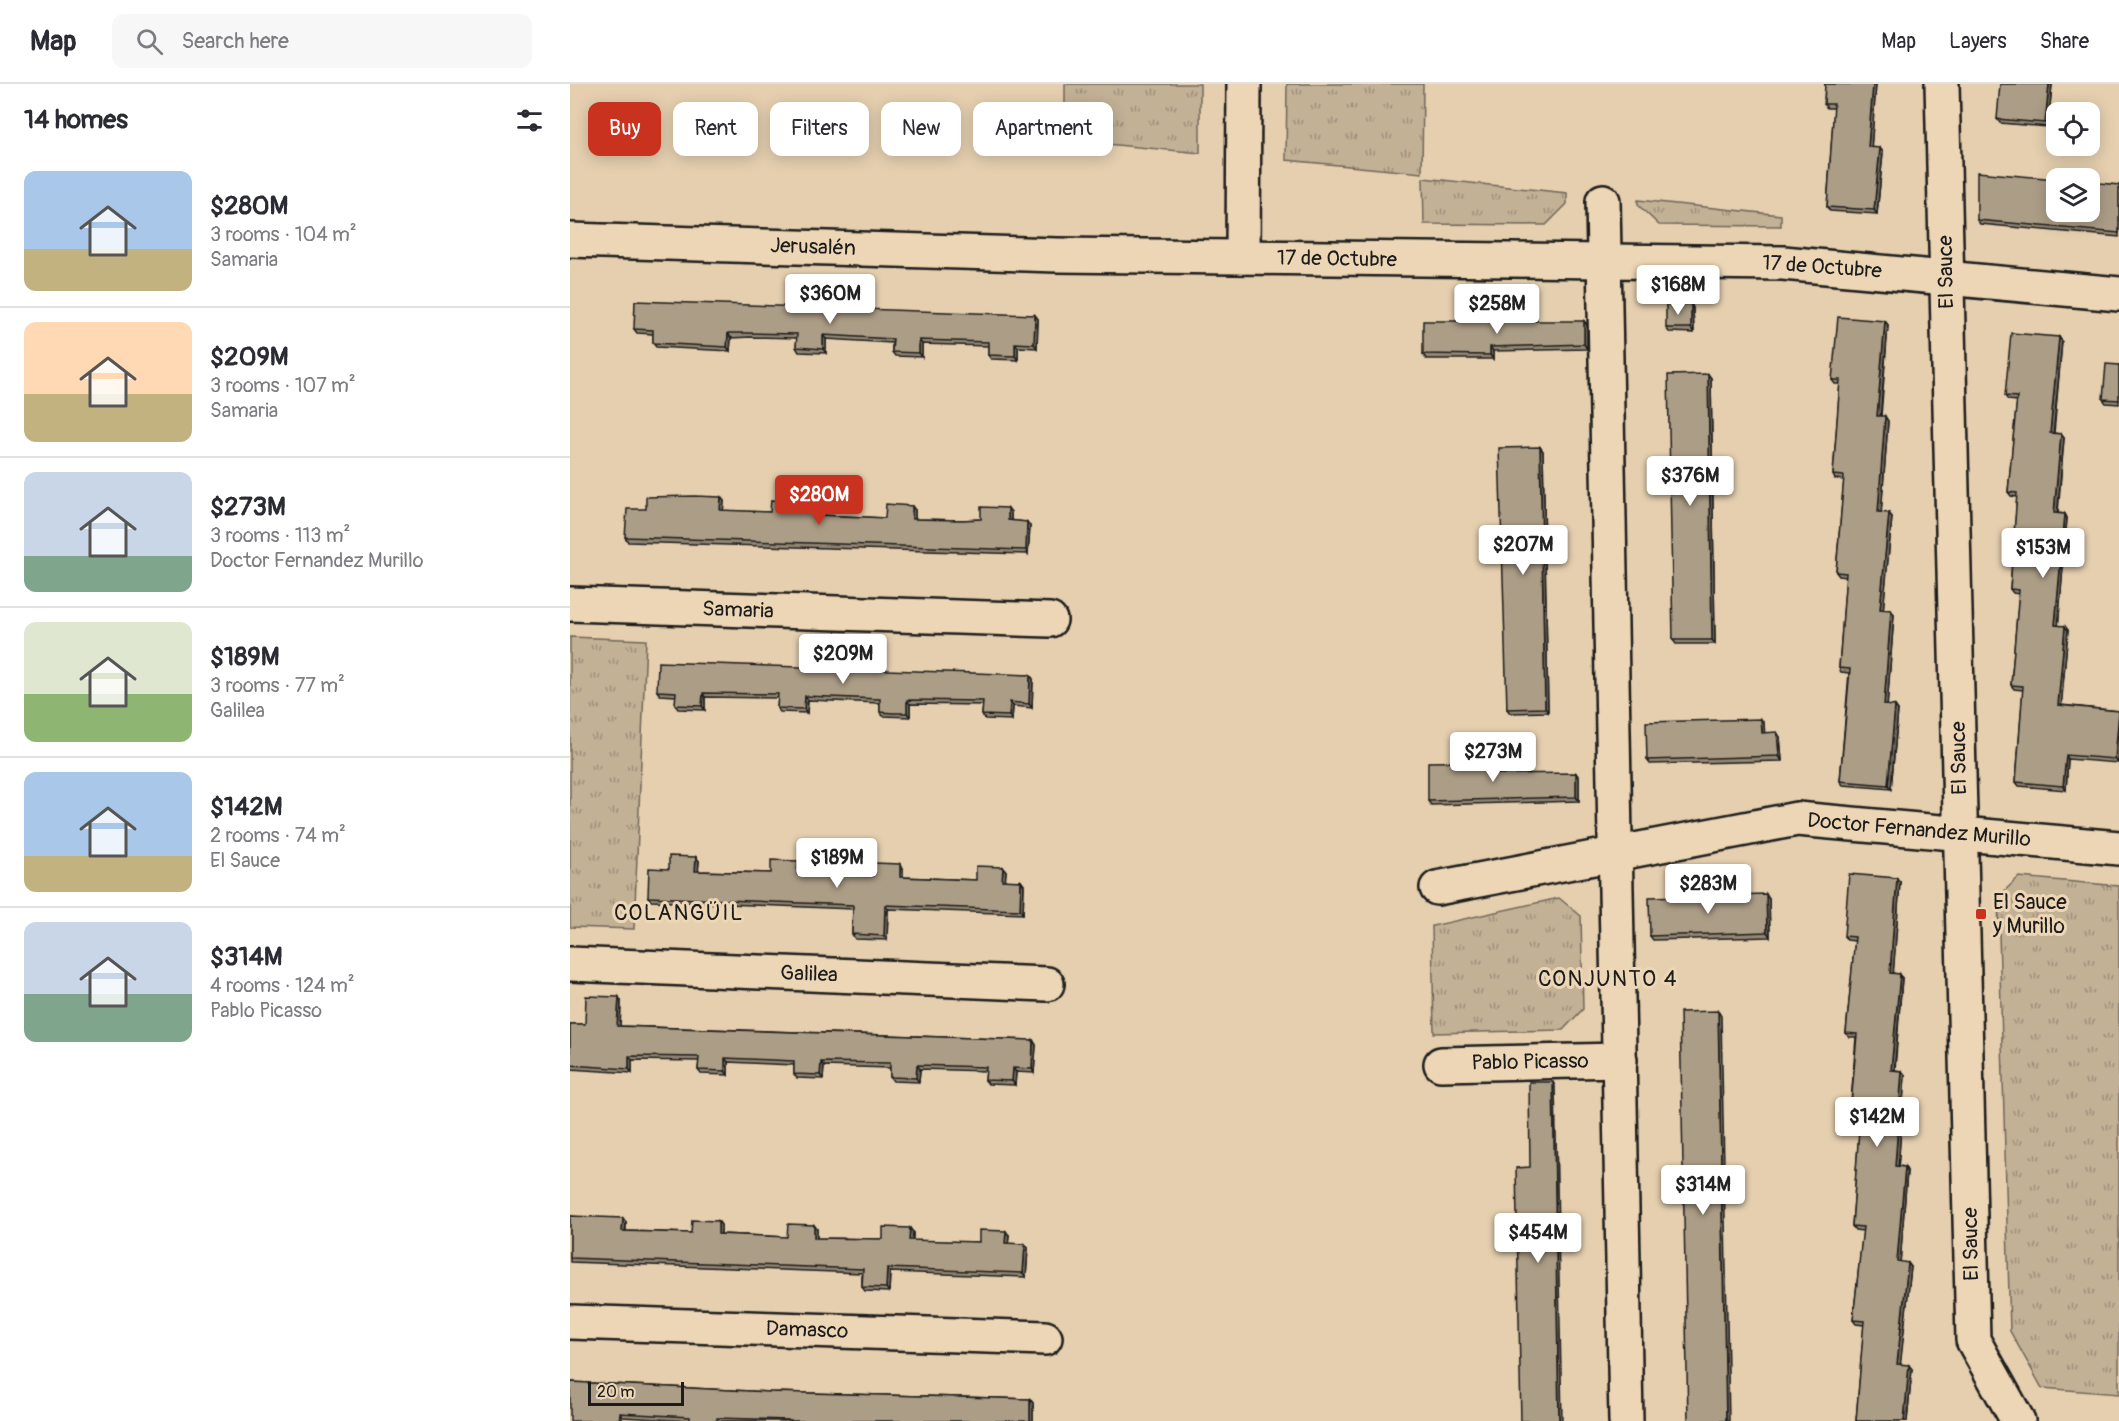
<!DOCTYPE html>
<meta charset="utf-8">
<style>
:root{--surface:#fff;--page:#f7f7f7;--text:#2b2b33;--muted:#7c7c81;--line:#e1e1e2;--accent:#c8321e}
body{margin:0;font-family:Pangolin,sans-serif;background:var(--page);color:var(--text);height:100vh;display:flex;flex-direction:column;font-size:22px;white-space:nowrap}
*{box-sizing:border-box;margin:0}
p{font-size:20px;color:var(--muted)}
.icon{flex:none;width:33px;height:33px;fill:none;stroke:currentColor;stroke-width:2;stroke-linecap:round;stroke-linejoin:round}
.map{position:relative;flex:1;overflow:hidden}
.panel{display:flex;flex-direction:column;background:var(--surface);width:570px}
.panel>*{flex:none}
.guide{position:absolute;left:18px;top:18px;width:570px;height:54px;display:flex;gap:12px}
.buttons{position:absolute;left:1476px;top:18px;display:grid;gap:12px}
.buttons a{display:grid;place-items:center;width:54px;height:54px;border-radius:12px;background:var(--surface);box-shadow:0 3px 15px #0003;font-size:30px}
.scale{position:absolute;left:18px;bottom:15px;width:96px;box-sizing:border-box;padding-left:6px;border:3px solid #1c1c1c;border-top:0;font-size:16px;line-height:21px;white-space:nowrap;color:#1c1c1c;-webkit-text-stroke:4px #edd6b5;paint-order:stroke}
.price{position:absolute;translate:-50% -51px;padding:0 14px;border-radius:6px;background:#fff;color:#222;font-size:20px;line-height:39px;filter:drop-shadow(0 2px 3px #0008)}
.price::after{content:'';position:absolute;left:50%;top:36px;width:18px;height:14px;margin-left:-9px;background:inherit;clip-path:polygon(0 0,100% 0,50% 100%)}
.price.active{background:var(--accent);color:#fff}
ul{padding:0;list-style:none}
li{display:flex;align-items:center;gap:18px;height:150px;padding:0 24px}
li+li{border-top:2px solid var(--line)}
li span{display:grid;place-items:center;flex:none;width:168px;height:120px;border-radius:12px;color:#555}
li>.icon{margin-inline-start:auto}
span .icon{width:72px;height:72px;fill:#fffc;stroke-width:1}
li b{font-size:26px}
h2{display:flex;justify-content:space-between;align-items:center;height:72px;padding:0 24px;font-size:26px}
.pill{padding:0 21px;border-radius:12px;background:var(--surface);box-shadow:0 3px 15px #0003;font-size:21px;line-height:54px}
.pill.active{background:var(--accent);color:#fff}
header{display:flex;align-items:center;gap:36px;box-sizing:border-box;height:84px;padding:0 30px;background:var(--surface);border-bottom:2px solid var(--line)}
header strong{font-size:28px}
nav{display:flex;gap:33px;margin-inline-start:auto;font-size:21px}
.search{width:420px;height:54px;background:var(--page);display:flex;align-items:center;gap:15px;box-sizing:border-box;padding:0 21px;border-radius:12px;color:var(--muted);font-size:22px}
main{display:flex;flex:1;min-height:0}
.map>svg:first-child{display:block}
.park{fill:url(#park-tufts);stroke:#706659;stroke-width:1.5}
.lines{fill:none;stroke-linecap:round;stroke-linejoin:round}
.street-casing{stroke:#1c1c1c;stroke-width:38}
.street{stroke:#edd6b5;stroke-width:33}
.wall{fill:#948773;stroke:#1c1c1c;stroke-width:1.5}
.shaded-wall{fill:#786e5e;stroke:#1c1c1c;stroke-width:1.5}
.building{fill:#ac9d86;stroke:#1c1c1c;stroke-width:1.5}
.poi-dot{fill:#c8321e;stroke:#edd6b5;stroke-width:2}
.labels{text-anchor:middle;dominant-baseline:central;stroke-width:6;stroke-linejoin:round;paint-order:stroke}
.street-label{font-size:21px;fill:#1c1c1c;stroke:#edd6b5}
.poi-label{font-size:21px;fill:#1c1c1c;stroke:#edd6b5;text-anchor:start}
.neighbourhood-label{font-size:22px;letter-spacing:1.5px;fill:#1c1c1c;stroke:#edd6b5}
</style>
<header>
<strong>Map</strong>
<div class="search"><svg class="icon" aria-label="search" viewBox="0 0 24 24"><circle cx="10" cy="10" r="6"/><path d="M15 15l6 6"/></svg>Search here</div>
<nav><a>Map</a><a>Layers</a><a>Share</a></nav>
</header>
<main>
<section class="panel">
<h2>14 homes<svg class="icon" aria-label="filters" viewBox="0 0 24 24"><path d="M4 7h16M4 17h16"/><circle cx="9" cy="7" r="2"/><circle cx="15" cy="17" r="2"/></svg></h2>
<ul>
<li><span style="background:linear-gradient(#a9c7e8 65%,#c2b280 0)"><svg class="icon" aria-label="home" viewBox="0 0 24 24"><path d="M3 11l9-7 9 7M6 9v11h12V9"/></svg></span><div><b>$280M</b><p>3 rooms · 104 m²</p><p>Samaria</p></div></li>
<li><span style="background:linear-gradient(#ffd9b3 60%,#c2b280 0)"><svg class="icon" aria-label="home" viewBox="0 0 24 24"><path d="M3 11l9-7 9 7M6 9v11h12V9"/></svg></span><div><b>$209M</b><p>3 rooms · 107 m²</p><p>Samaria</p></div></li>
<li><span style="background:linear-gradient(#c9d6e8 70%,#7fa58c 0)"><svg class="icon" aria-label="home" viewBox="0 0 24 24"><path d="M3 11l9-7 9 7M6 9v11h12V9"/></svg></span><div><b>$273M</b><p>3 rooms · 113 m²</p><p>Doctor Fernandez Murillo</p></div></li>
<li><span style="background:linear-gradient(#dfe7d0 60%,#8fb573 0)"><svg class="icon" aria-label="home" viewBox="0 0 24 24"><path d="M3 11l9-7 9 7M6 9v11h12V9"/></svg></span><div><b>$189M</b><p>3 rooms · 77 m²</p><p>Galilea</p></div></li>
<li><span style="background:linear-gradient(#a9c7e8 70%,#c2b280 0)"><svg class="icon" aria-label="home" viewBox="0 0 24 24"><path d="M3 11l9-7 9 7M6 9v11h12V9"/></svg></span><div><b>$142M</b><p>2 rooms · 74 m²</p><p>El Sauce</p></div></li>
<li><span style="background:linear-gradient(#c9d6e8 60%,#7fa58c 0)"><svg class="icon" aria-label="home" viewBox="0 0 24 24"><path d="M3 11l9-7 9 7M6 9v11h12V9"/></svg></span><div><b>$314M</b><p>4 rooms · 124 m²</p><p>Pablo Picasso</p></div></li>
</ul>
</section>
<div class="map">
<svg width="1549" height="1337" viewBox="0 0 1549 1337">
<defs>
<pattern id="park-tufts" width="24" height="20" patternUnits="userSpaceOnUse" patternTransform="scale(1.5)"><rect width="24" height="20" fill="#c3b196"/><path d="M3 7l-1-3M5 7V3M7 7l1-3M15 17l-1-3M17 17v-4M19 17l1-3" fill="none" stroke="#9e8f7a"/></pattern>
</defs>
<rect width="100%" height="100%" fill="#e5cfaf"/>
<filter id="ink" filterUnits="userSpaceOnUse"><feTurbulence type="fractalNoise" baseFrequency=".0167" numOctaves="2"/><feDisplacementMap in="SourceGraphic" scale="12" xChannelSelector="R" yChannelSelector="G"/><feConvolveMatrix kernelMatrix="1 2 1 2 8 2 1 2 1" color-interpolation-filters="sRGB"/></filter>
<g filter="url(#ink)">
<g class="park">
<polygon points="495,0 630,0 630,69 495,56"/>
<polygon points="717,0 853,0 852,89 716,76"/>
<polygon points="853,94 997,109 997,120 976,141 854,140"/>
<polygon points="1068,116 1211,131 1211,142 1089,141 1068,121"/>
<polygon points="0,553 76,556 64,845 0,843"/>
<polygon points="1449,793 1549,802 1549,1310 1472,1304 1440,1247 1428,813"/>
<polygon points="989,814 1011,832 1013,925 993,946 864,949 862,842"/>
</g>
<g class="lines">
<g class="street-casing">
<g id="street">
<polyline points="1372,0 1403,1256 1448,1337"/>
<polyline points="1033,117 1056,1337"/>
<polyline points="0,156 487,171 1213,179 1549,210"/>
<polyline points="673,173 674,0"/>
<polyline points="0,520 480,536"/>
<polyline points="867,804 1227,735 1549,764"/>
<polyline points="0,880 477,900"/>
<polyline points="871,980 1050,976"/>
<polyline points="0,1238 475,1254"/>
</g>
</g>
<use href="#street" class="street"/>
</g>
<g class="wall">
<polygon points="1255,0 1306,0 1301,63 1313,68 1307,130 1260,127 1257,123 1264,24 1257,24 1254,20"/>
<polygon points="1482,0 1478,43 1430,39 1427,35"/>
<polygon points="1549,101 1549,153 1410,140 1407,136"/>
<polygon points="1121,220 1123,224 1124,249 1099,248 1096,244"/>
<polygon points="465,231 468,235 467,264 448,263 448,276 421,275 418,271 418,262 352,260 352,273 325,272 322,268 322,259 256,255 256,269 229,268 226,263 227,254 180,253 161,254 160,267 86,263 83,259 83,250 67,249 64,245"/>
<polygon points="1014,237 1017,241 1017,265 923,267 923,275 856,275 853,270"/>
<polygon points="1315,237 1318,241 1311,332 1318,337 1311,428 1322,433 1313,525 1324,530 1317,622 1325,622 1328,626 1321,705 1273,701 1270,697 1279,589 1271,588 1269,584 1276,493 1269,492 1266,488 1274,396 1265,395 1263,391 1270,300 1265,300 1262,296"/>
<polygon points="1489,253 1492,257 1484,349 1491,350 1494,354 1488,429 1495,430 1497,434 1488,542 1498,546 1491,621 1549,627 1548,679 1498,675 1496,706 1449,702 1446,698 1453,606 1444,605 1441,601 1449,510 1443,509 1440,505 1447,413 1441,412 1438,408 1447,317 1438,316 1435,312"/>
<polygon points="1549,281 1549,320 1536,319 1533,315"/>
<polygon points="1138,290 1141,294 1145,560 1106,560 1103,556"/>
<polygon points="970,363 973,367 978,628 940,629 937,625"/>
<polygon points="154,417 153,427 200,428 247,418 250,422 249,431 315,434 345,426 345,435 392,436 411,435 441,428 441,437 457,438 460,442 458,470 58,458 55,453 76,425"/>
<polygon points="460,591 463,595 462,624 443,622 442,636 415,635 412,631 413,621 340,620 340,633 313,632 310,628 310,619 238,616 237,629 210,628 207,624 208,614 135,613 135,626 108,625 105,621 106,612 90,611 87,607"/>
<polygon points="1194,639 1194,649 1210,653 1212,677 1080,680 1077,676"/>
<polygon points="923,677 926,681 926,690 1009,693 1009,717 861,721 858,717"/>
<polygon points="126,773 129,777 128,787 201,789 228,777 231,781 231,790 303,792 333,784 333,793 406,796 433,783 436,787 435,797 451,797 454,801 453,830 318,825 317,856 285,855 282,850 283,825 81,817 78,813 99,785"/>
<polygon points="1330,798 1323,889 1332,894 1325,986 1332,987 1335,991 1328,1082 1335,1083 1337,1087 1330,1178 1338,1179 1341,1183 1330,1280 1342,1285 1337,1337 1286,1337 1294,1241 1286,1240 1283,1236 1293,1147 1285,1146 1282,1142 1289,1050 1282,1049 1279,1045 1286,953 1279,953 1276,949 1285,857 1277,856 1274,852"/>
<polygon points="1199,815 1200,853 1083,856 1080,852"/>
<polygon points="51,917 50,942 463,956 466,961 464,989 446,988 445,1001 418,1000 415,996 416,987 350,985 349,998 323,997 320,993 320,984 254,982 253,995 227,994 224,990 224,981 158,978 158,991 131,990 128,986 129,977 62,976 62,989 0,985 0,940 15,940"/>
<polygon points="0,1132 56,1138 56,1147 121,1149 148,1137 151,1141 151,1150 217,1153 244,1141 247,1145 247,1154 313,1155 343,1148 343,1157 409,1158 439,1151 438,1160 455,1160 458,1164 456,1193 320,1188 319,1208 295,1207 292,1203 292,1189 0,1178"/>
<polygon points="0,1298 200,1308 460,1315 463,1319 463,1337 120,1337 52,1333"/>
</g>
<g class="shaded-wall">
<polygon points="1303,0 1306,0 1301,67 1298,63"/>
<polygon points="1479,0 1482,0 1478,43 1475,39"/>
<polygon points="1310,64 1313,68 1307,130 1304,126"/>
<polygon points="1121,220 1123,224 1124,249 1121,244"/>
<polygon points="465,231 468,235 467,264 464,260"/>
<polygon points="1014,237 1017,241 1017,265 1014,260"/>
<polygon points="1315,237 1318,241 1310,336 1307,332"/>
<polygon points="158,249 161,254 160,267 157,263"/>
<polygon points="253,251 256,255 256,269 253,265"/>
<polygon points="1489,253 1492,257 1483,353 1480,349"/>
<polygon points="349,256 352,260 352,273 349,269"/>
<polygon points="445,259 448,263 448,276 445,272"/>
<polygon points="920,263 923,267 923,275 920,271"/>
<polygon points="1138,290 1141,294 1145,560 1142,556"/>
<polygon points="1315,332 1318,337 1311,432 1308,428"/>
<polygon points="1491,350 1494,354 1487,433 1484,429"/>
<polygon points="970,363 973,367 978,628 975,624"/>
<polygon points="151,413 154,417 153,431 150,426"/>
<polygon points="247,418 250,422 249,435 246,431"/>
<polygon points="342,422 345,426 345,439 342,435"/>
<polygon points="438,424 441,428 441,441 438,436"/>
<polygon points="1319,429 1322,433 1313,529 1310,525"/>
<polygon points="1495,430 1497,434 1488,545 1485,541"/>
<polygon points="457,438 460,442 458,470 456,466"/>
<polygon points="1321,526 1324,530 1317,625 1314,621"/>
<polygon points="1495,542 1498,546 1491,625 1488,621"/>
<polygon points="460,591 463,595 462,624 459,620"/>
<polygon points="133,609 135,613 135,626 132,622"/>
<polygon points="235,612 238,616 237,629 234,625"/>
<polygon points="337,616 340,620 340,633 337,629"/>
<polygon points="440,618 443,622 442,636 439,632"/>
<polygon points="1325,622 1328,626 1321,705 1318,701"/>
<polygon points="1549,633 1549,671 1548,679 1545,675"/>
<polygon points="1191,635 1194,639 1195,653 1192,649"/>
<polygon points="1207,648 1210,653 1212,677 1209,672"/>
<polygon points="1496,671 1498,675 1496,706 1493,702"/>
<polygon points="923,677 926,681 926,694 923,690"/>
<polygon points="1006,689 1009,693 1009,717 1006,713"/>
<polygon points="126,773 129,777 128,791 125,787"/>
<polygon points="228,777 231,781 230,794 227,790"/>
<polygon points="330,780 333,784 333,797 330,793"/>
<polygon points="433,783 436,787 435,801 432,796"/>
<polygon points="1327,794 1330,798 1323,893 1320,889"/>
<polygon points="451,797 454,801 453,830 450,826"/>
<polygon points="1196,810 1199,815 1200,853 1197,848"/>
<polygon points="315,821 318,825 317,856 314,852"/>
<polygon points="1330,890 1332,894 1324,990 1321,986"/>
<polygon points="49,913 51,917 50,946 47,942"/>
<polygon points="1148,927 1151,932 1159,1337 1156,1337"/>
<polygon points="463,956 466,961 464,989 462,985"/>
<polygon points="59,972 62,976 62,989 59,985"/>
<polygon points="155,974 158,978 158,991 155,987"/>
<polygon points="251,978 254,982 253,995 250,991"/>
<polygon points="347,981 350,985 349,998 346,994"/>
<polygon points="443,984 446,988 445,1001 442,997"/>
<polygon points="1332,987 1335,991 1328,1086 1325,1082"/>
<polygon points="983,998 985,1002 992,1337 989,1337"/>
<polygon points="1335,1083 1337,1087 1330,1181 1327,1177"/>
<polygon points="53,1134 56,1138 55,1151 52,1147"/>
<polygon points="148,1137 151,1141 151,1154 148,1150"/>
<polygon points="244,1141 247,1145 247,1158 244,1154"/>
<polygon points="340,1144 343,1148 342,1161 339,1156"/>
<polygon points="436,1147 439,1151 438,1164 435,1159"/>
<polygon points="455,1160 458,1164 456,1193 453,1189"/>
<polygon points="1338,1179 1341,1183 1330,1284 1327,1280"/>
<polygon points="317,1184 320,1188 319,1208 316,1204"/>
<polygon points="1339,1281 1342,1285 1337,1337 1334,1337"/>
<polygon points="460,1315 463,1319 463,1337 460,1337"/>
<polygon points="50,1329 52,1333 52,1337 49,1337"/>
</g>
<g class="building">
<polygon points="1255,0 1303,0 1298,63 1310,64 1304,126 1257,123 1264,20 1254,20"/>
<polygon points="1430,0 1479,0 1475,39 1427,35"/>
<polygon points="1407,88 1486,95 1486,128 1520,128 1520,98 1549,101 1549,149 1407,136"/>
<polygon points="65,217 465,231 464,260 445,259 445,272 418,271 418,258 349,256 349,269 322,268 323,255 253,251 253,265 226,263 227,250 177,249 158,249 157,263 83,259 83,246 64,245"/>
<rect x="1096" y="220" width="25" height="24"/>
<polygon points="1268,233 1315,237 1307,332 1315,332 1308,428 1319,429 1310,525 1321,526 1314,621 1325,622 1318,701 1270,697 1280,585 1269,584 1276,489 1266,488 1274,392 1263,391 1270,296 1262,296"/>
<polygon points="853,237 1014,237 1014,260 920,263 920,271 853,270"/>
<polygon points="1441,249 1489,253 1480,349 1491,350 1484,429 1495,430 1485,541 1495,542 1488,621 1549,627 1545,675 1496,671 1493,702 1446,698 1453,602 1441,601 1449,506 1440,505 1447,409 1438,408 1447,313 1435,312"/>
<polygon points="1536,280 1549,281 1549,316 1533,315"/>
<polygon points="1138,290 1142,556 1103,556 1098,291"/>
<polygon points="970,363 975,624 937,625 929,364"/>
<polygon points="124,412 151,413 150,426 200,428 201,416 247,418 246,431 296,433 315,434 316,420 342,422 342,435 392,436 411,435 411,423 438,424 438,436 457,438 456,466 55,453 57,425 76,425 76,413"/>
<polygon points="88,578 460,591 459,620 440,618 439,632 412,631 413,617 337,616 337,629 323,629 310,628 310,615 235,612 234,625 207,624 208,610 133,609 132,622 105,621 106,608 87,607"/>
<polygon points="1191,635 1192,649 1207,648 1209,672 1077,676 1076,638"/>
<polygon points="923,677 923,690 1006,689 1006,713 858,717 858,678"/>
<polygon points="99,772 126,773 125,787 201,789 201,776 228,777 227,790 303,792 304,779 330,780 330,793 406,796 406,782 433,783 432,796 451,797 450,826 315,821 314,852 282,850 283,821 78,813 79,784 99,785"/>
<polygon points="1279,790 1327,794 1320,889 1330,890 1321,986 1332,987 1325,1082 1335,1083 1327,1177 1338,1179 1327,1280 1339,1281 1334,1337 1286,1337 1294,1237 1283,1236 1293,1143 1282,1142 1289,1046 1279,1045 1287,950 1276,949 1285,853 1274,852"/>
<polygon points="1196,810 1197,848 1080,852 1079,813"/>
<polygon points="16,912 49,913 47,942 463,956 462,985 443,984 442,997 415,996 416,983 347,981 346,994 320,993 320,979 251,978 250,991 224,990 224,977 155,974 155,987 128,986 129,973 59,972 59,985 0,981 0,940 15,940"/>
<polygon points="1148,927 1156,1337 1118,1337 1110,928"/>
<polygon points="959,998 983,998 989,1337 951,1337 946,1084 960,1083"/>
<polygon points="0,1132 53,1134 52,1147 121,1149 122,1136 148,1137 148,1150 217,1153 218,1140 244,1141 244,1154 313,1155 313,1143 340,1144 339,1156 409,1158 409,1146 436,1147 435,1159 455,1160 453,1189 317,1184 316,1204 292,1203 293,1185 0,1174"/>
<polygon points="0,1298 200,1308 460,1315 460,1337 218,1337 218,1336 147,1334 147,1337 120,1337 120,1333 50,1329 49,1337 0,1337"/>
</g>
</g>
<rect class="poi-dot" x="1405" y="824" width="12" height="12" rx="3"/>
<g class="labels">
<g class="street-label">
<text transform="translate(243 163) rotate(2)">Jerusalén</text>
<text transform="translate(767 175) rotate(1)">17 de Octubre</text>
<text transform="translate(1252 183) rotate(4)">17 de Octubre</text>
<text transform="translate(1376 188) rotate(-91)">El Sauce</text>
<text transform="translate(168 526) rotate(2)">Samaria</text>
<text transform="translate(1389 674) rotate(-91)">El Sauce</text>
<text transform="translate(1349 746) rotate(5)">Doctor Fernandez Murillo</text>
<text transform="translate(239 890) rotate(2)">Galilea</text>
<text transform="translate(960 978) rotate(-1)">Pablo Picasso</text>
<text transform="translate(1401 1160) rotate(-91)">El Sauce</text>
<text transform="translate(237 1246) rotate(2)">Damasco</text>
</g>
<g class="poi-label">
<text x="1423" y="818">El Sauce<tspan x="1423" dy="24">y Murillo</tspan></text>
</g>
<g class="neighbourhood-label">
<text x="109" y="829">COLANGÜIL</text>
<text x="1038" y="895">CONJUNTO 4</text>
</g>
</g>
</svg>
<div class="buttons">
<a><svg class="icon" aria-label="locate" viewBox="0 0 24 24"><circle cx="12" cy="12" r="6"/><path d="M12 2v4M12 18v4M2 12h4M18 12h4"/></svg></a>
<a><svg class="icon" aria-label="layers" viewBox="0 0 24 24"><path d="M12 4l9 5-9 5-9-5zM3 14l9 5 9-5"/></svg></a>
</div>
<div class="scale">20 m</div>
<b class="price" style="left:1108px;top:232px">$168M</b>
<b class="price" style="left:260px;top:241px">$360M</b>
<b class="price" style="left:927px;top:251px">$258M</b>
<b class="price" style="left:1120px;top:423px">$376M</b>
<b class="price active" style="left:249px;top:442px">$280M</b>
<b class="price" style="left:953px;top:492px">$207M</b>
<b class="price" style="left:1473px;top:495px">$153M</b>
<b class="price" style="left:273px;top:601px">$209M</b>
<b class="price" style="left:923px;top:699px">$273M</b>
<b class="price" style="left:267px;top:805px">$189M</b>
<b class="price" style="left:1138px;top:831px">$283M</b>
<b class="price" style="left:1307px;top:1064px">$142M</b>
<b class="price" style="left:1133px;top:1132px">$314M</b>
<b class="price" style="left:968px;top:1180px">$454M</b>
<div class="guide">
<a class="pill active">Buy</a>
<a class="pill">Rent</a>
<a class="pill">Filters</a>
<a class="pill">New</a>
<a class="pill">Apartment</a>
</div>
</div>
</main>
